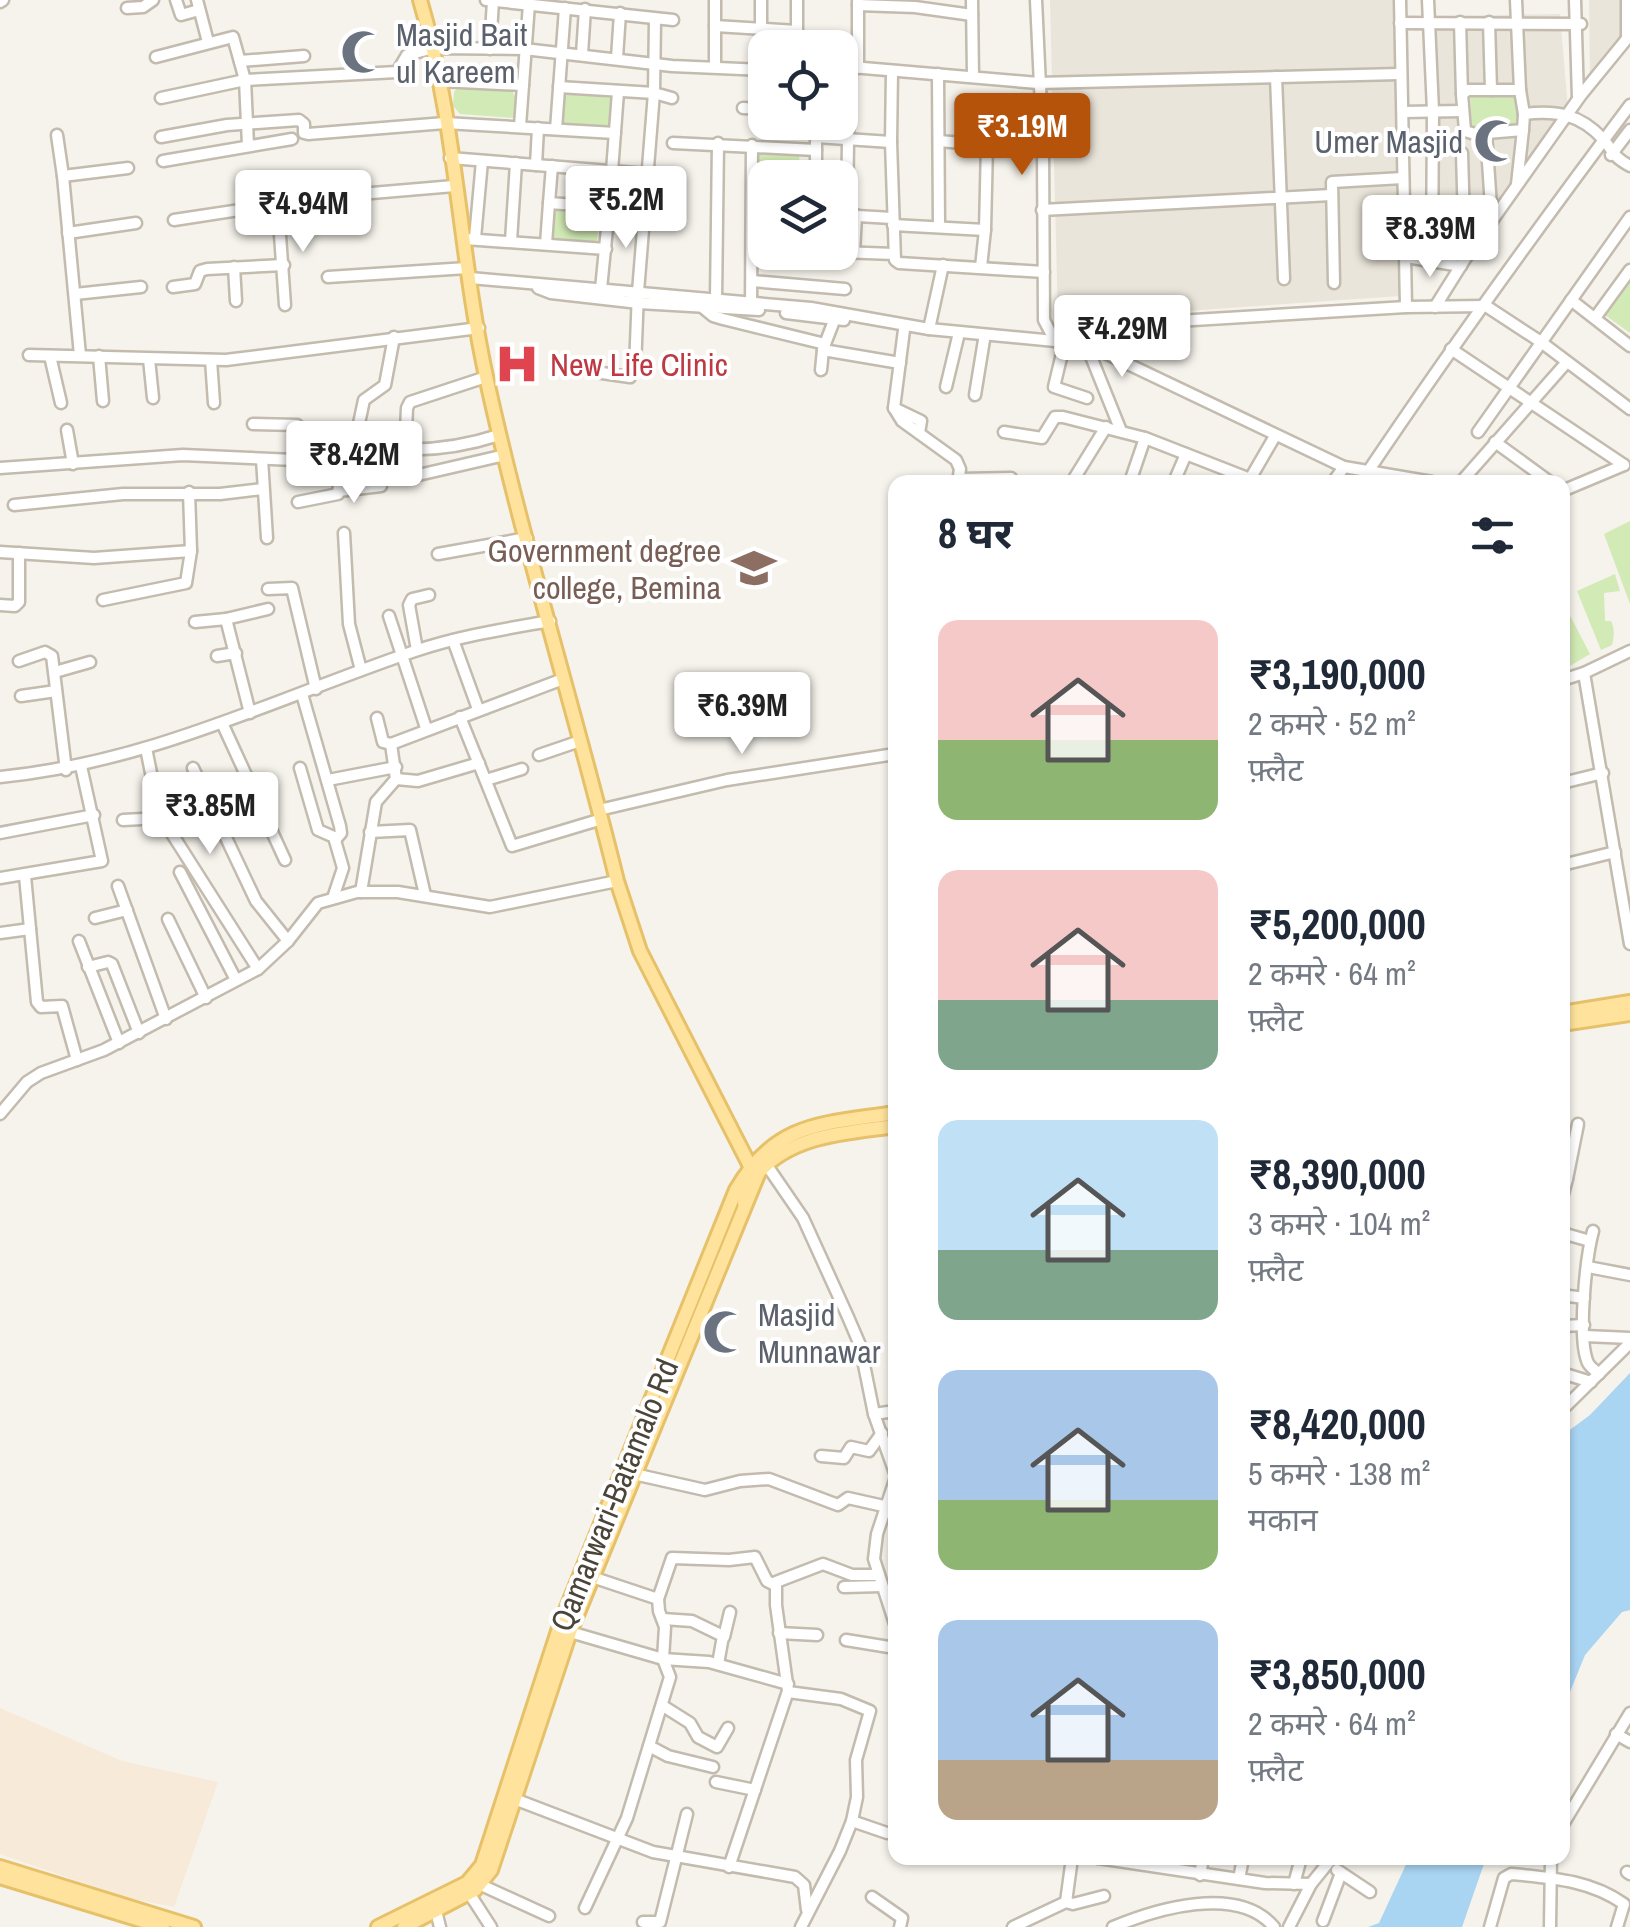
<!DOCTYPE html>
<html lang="hi">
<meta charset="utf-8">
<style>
:root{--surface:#fff;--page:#f6f6f7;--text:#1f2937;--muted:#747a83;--accent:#b45309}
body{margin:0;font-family:"Archivo Narrow","Noto Sans Devanagari",sans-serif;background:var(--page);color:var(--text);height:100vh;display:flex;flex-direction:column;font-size:38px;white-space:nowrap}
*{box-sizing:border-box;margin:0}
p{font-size:32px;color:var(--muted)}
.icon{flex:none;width:55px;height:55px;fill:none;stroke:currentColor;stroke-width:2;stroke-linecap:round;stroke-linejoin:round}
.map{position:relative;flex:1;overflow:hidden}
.side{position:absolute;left:888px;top:475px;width:682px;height:1390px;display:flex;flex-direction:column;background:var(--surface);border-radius:20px;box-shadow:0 2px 8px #0004}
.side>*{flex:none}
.buttons{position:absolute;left:748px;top:30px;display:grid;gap:20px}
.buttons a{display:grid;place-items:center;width:110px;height:110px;border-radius:20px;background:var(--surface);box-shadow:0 2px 8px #0004;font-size:50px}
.price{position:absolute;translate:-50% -85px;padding:0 22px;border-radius:10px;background:#fff;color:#222;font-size:32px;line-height:65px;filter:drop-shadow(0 2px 5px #0008)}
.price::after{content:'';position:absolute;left:50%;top:60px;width:30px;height:22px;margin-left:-15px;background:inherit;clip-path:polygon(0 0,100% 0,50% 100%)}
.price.on{background:var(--accent);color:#fff}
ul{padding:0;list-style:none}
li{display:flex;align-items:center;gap:30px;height:250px;padding:0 50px}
li span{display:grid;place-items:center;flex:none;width:280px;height:200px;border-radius:20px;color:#555}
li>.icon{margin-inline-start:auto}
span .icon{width:120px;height:120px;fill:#fffc;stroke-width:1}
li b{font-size:42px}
h2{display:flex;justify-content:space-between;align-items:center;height:120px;padding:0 50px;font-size:42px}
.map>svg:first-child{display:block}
.residential{fill:#eae5da}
.commercial{fill:#f7ead8}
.green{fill:#d2eab5}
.water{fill:#a9d4f2}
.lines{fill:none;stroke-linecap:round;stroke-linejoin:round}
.minor-casing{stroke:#c2bbae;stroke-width:15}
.major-casing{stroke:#e6c16a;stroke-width:18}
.minor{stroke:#fff;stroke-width:10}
.major{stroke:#ffe39c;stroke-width:12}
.labels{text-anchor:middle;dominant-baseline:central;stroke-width:8;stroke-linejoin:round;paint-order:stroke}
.worship-label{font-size:32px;fill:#5b616d;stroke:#fff;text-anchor:start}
.health-label{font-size:32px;fill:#be3a42;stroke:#fff;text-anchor:start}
.education-label{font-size:32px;fill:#785e54;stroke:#fff;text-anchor:end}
.street-label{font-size:32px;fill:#4b4439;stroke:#fff}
</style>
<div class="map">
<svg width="1630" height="1927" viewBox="0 0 1630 1927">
<rect width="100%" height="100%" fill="#f6f3ec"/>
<g class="residential">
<polygon points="1050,0 1395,0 1400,296 1058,320"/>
<polygon points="1589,0 1630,0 1630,36 1590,84"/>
<polygon points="1560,14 1569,122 1465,272 1431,264 1432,16"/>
</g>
<polygon class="commercial" points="0,1708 122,1761 218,1782 174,1907 124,1897 0,1854"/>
<g class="green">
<polygon points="460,85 512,91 519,104 515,118 460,114 453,106 454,92"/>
<polygon points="565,94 612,98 609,129 563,124"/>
<polygon points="1471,95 1519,95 1519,128 1470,127"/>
<polygon points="758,153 799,153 800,177 765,178 765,195 760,195"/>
<polygon points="556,209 599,213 597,244 552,240"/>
<polygon points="1630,280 1630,333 1605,315"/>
<polygon points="1630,521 1630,604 1604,534"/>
<path d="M1615 574 1620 591 1604 593 1605 621H1611C1615 629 1614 637 1612 645L1601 650 1577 591Z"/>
<polygon points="1563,602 1590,654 1563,670 1562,669"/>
</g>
<g class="water">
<polygon points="1630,1373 1630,1610 1622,1612 1585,1655 1563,1709 1562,1468 1567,1459 1563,1455 1563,1435 1590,1415"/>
<polygon points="1409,1858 1486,1858 1462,1927 1368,1927 1379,1923"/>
</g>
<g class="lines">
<g class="minor-casing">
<g id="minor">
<polyline points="176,0 181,15 199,10"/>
<polyline points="197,0 208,42"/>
<polyline points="486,0 673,20"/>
<polyline points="797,0 797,48"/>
<polyline points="972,0 973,77"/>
<polyline points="1036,0 1043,150 1044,320 1055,341"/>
<polyline points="1400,0 1406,307"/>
<polyline points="1428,0 1433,111 1432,260"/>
<polyline points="1516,0 1520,90"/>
<polyline points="1575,0 1578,98"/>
<polyline points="1627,0 1627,38"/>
<polyline points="0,2 3,0"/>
<polyline points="858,5 915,7 972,15"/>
<polyline points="127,8 143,7 153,0"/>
<polyline points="1460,22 1462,94"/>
<polyline points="1489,22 1491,90"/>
<polyline points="1400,23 1581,24"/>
<polyline points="715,26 797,31"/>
<polyline points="761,28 761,0"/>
<polyline points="490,49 493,1"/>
<polyline points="582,54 585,9"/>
<polyline points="156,57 233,37 245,80 248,145"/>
<polyline points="617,58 620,13"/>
<polyline points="240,61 304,56"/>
<polyline points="840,66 1038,83 1399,74"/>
<polyline points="715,67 715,0"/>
<polyline points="858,68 858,0"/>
<polyline points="892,71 891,142 895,260 899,263 1044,272"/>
<polyline points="938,74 939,227"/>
<polyline points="1276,77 1284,279"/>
<polyline points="440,81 523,85"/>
<polyline points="559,87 654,93 672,98"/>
<polygon points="1468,90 1520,90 1524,114 1523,130 1475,134 1465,131 1462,94"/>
<polyline points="161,98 245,80 397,72 407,55 434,48 524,49 672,66 765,70"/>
<polyline points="743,108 765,109"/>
<polyline points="1403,112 1462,111"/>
<path d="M1524 114C1556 110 1580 114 1603 139 1615 153 1612 156 1630 166"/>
<polyline points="520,126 529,4"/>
<polyline points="556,129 565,8"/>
<polyline points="1486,133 1492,221"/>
<polyline points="57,135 63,176 128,168"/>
<polyline points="161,137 227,125 299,120 304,124 304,133 308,134 445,123 615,133"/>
<polyline points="816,137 891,142"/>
<polyline points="939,141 1043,150"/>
<polyline points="673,143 816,150"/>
<polyline points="1462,153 1465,257"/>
<polyline points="1611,155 1630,130"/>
<polyline points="450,158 648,174"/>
<polyline points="163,161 292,139"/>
<polyline points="536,165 538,128"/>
<polyline points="552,166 549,203 674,212"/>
<polyline points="612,171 618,92"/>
<polyline points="63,176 80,355"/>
<polyline points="816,178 816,122"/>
<polyline points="1517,184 1523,130"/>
<polyline points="278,207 285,305"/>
<polyline points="1042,210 1331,195"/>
<polyline points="840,215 892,218"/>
<polyline points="847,215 849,67"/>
<polyline points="174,220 325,197 454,186"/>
<polyline points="893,225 985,230"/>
<polyline points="68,233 136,223"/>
<polyline points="475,238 482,161"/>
<polyline points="465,239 606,249"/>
<polyline points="511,241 516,163"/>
<polyline points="546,244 549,203"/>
<polyline points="840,252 894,254"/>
<polyline points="854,253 856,215"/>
<polyline points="1406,257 1461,266"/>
<polyline points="234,267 236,301"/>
<polyline points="981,267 985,230 987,145"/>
<polyline points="328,277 467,268"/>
<polyline points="470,278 811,308 929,329 1086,344 1344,467 1432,482"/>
<polyline points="752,281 845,289"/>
<polyline points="1334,283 1332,182 1403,178"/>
<polyline points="173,287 195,284 200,271 207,269 284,265"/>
<polyline points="538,288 551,293 639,303 759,310"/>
<polyline points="601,289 609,208"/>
<polyline points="75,294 141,287"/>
<polyline points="716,299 718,143"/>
<polyline points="1571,300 1630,346"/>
<polyline points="702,307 713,316 723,319 825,344 823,350 900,363"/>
<polyline points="1435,307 1465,259 1581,95 1630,35"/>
<polyline points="751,309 752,145"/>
<polyline points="786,313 844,320"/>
<polyline points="1595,318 1630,270"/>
<polyline points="929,329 943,265"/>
<polyline points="904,330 894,408 902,421 956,460 960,469 958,482"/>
<polyline points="1065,341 1054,387 1087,398"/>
<polyline points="825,344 837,313"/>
<polyline points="1451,349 1624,465"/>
<polyline points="29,355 226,360 479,328"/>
<polyline points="50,356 61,403"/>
<polyline points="99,356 103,401"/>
<polyline points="149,359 153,398"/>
<polyline points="211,360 214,403"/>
<polyline points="821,370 823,350"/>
<polyline points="588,371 630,377 635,368 638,292 654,93 655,19"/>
<polyline points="946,387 958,337"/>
<polyline points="975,395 984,340"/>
<polyline points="894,408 921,421 919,433"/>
<path d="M253 424 297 425 303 439C377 448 425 459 499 435"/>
<polyline points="67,430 73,464"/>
<polyline points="1121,431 1086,344 1090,330 1095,326 1406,307 1486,306 1541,342 1630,409"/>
<polyline points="1004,432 1042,438 1055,417 1063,417 1145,438 1250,479 1275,436"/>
<polyline points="1478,432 1630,217"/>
<polyline points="1495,442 1550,482"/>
<polyline points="354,447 364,400 385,385 394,337"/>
<polyline points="405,451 407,408 410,402 486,377"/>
<polyline points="262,459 267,538"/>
<polyline points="0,468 183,455 341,462"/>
<path d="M1367 473C1451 348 1540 225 1630 105"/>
<polyline points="414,476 505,455"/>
<polyline points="959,479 1011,478"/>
<polyline points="1072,482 1106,427"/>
<polyline points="1130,482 1145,438"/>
<polyline points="1174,482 1186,454"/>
<polyline points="1333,482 1344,467"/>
<polyline points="1461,482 1566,363"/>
<polyline points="339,491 381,486"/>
<polyline points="1562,491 1624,465"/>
<polyline points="298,502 338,494 342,457"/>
<polyline points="14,505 123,494 220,494 263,489"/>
<polyline points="344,533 349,624 361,670"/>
<polyline points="0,552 94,558 191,551"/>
<polyline points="438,554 527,538"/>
<polyline points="268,589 292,588 316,689"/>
<polyline points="103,600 186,583 191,551 189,492"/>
<polyline points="0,605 15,606 19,602 19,553"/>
<polyline points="389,616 426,728"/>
<polyline points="226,619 268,609"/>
<polyline points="195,622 226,619 250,713"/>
<polyline points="453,640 478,709"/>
<polyline points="417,650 409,605 412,599 429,595"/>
<polyline points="1630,651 1584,673 1630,944"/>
<polyline points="217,656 236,653"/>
<polyline points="19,661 45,652 52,656 66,770"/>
<polyline points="55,672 90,662"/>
<polyline points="1562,680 1584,673"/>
<polyline points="302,694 340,826 341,833 335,840"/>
<polyline points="21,696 56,691"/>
<polyline points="460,717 512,846 602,819"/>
<polyline points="377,718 383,742 391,744 563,679"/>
<polyline points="223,725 285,860"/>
<polyline points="146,748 155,793"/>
<polyline points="539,755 580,741"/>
<polyline points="193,768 256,901 288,941"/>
<polyline points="300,768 318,830 334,837 343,868 333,898"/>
<path d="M0 777C151 762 274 699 415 651 459 636 505 629 550 621"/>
<polyline points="396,779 418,781 479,763"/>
<polyline points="328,780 396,767"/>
<polyline points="486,780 522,769"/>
<polyline points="1562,783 1603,773"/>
<polyline points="599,810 727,780 895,754"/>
<polyline points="123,820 162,818 258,969"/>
<polyline points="370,832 410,830 425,895"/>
<polyline points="0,833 94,815"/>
<polyline points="1562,865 1615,852"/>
<polyline points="180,872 236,980"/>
<polyline points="25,876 37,1002 41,1007 62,1006 77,1060"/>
<polyline points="0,878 102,861 81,766"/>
<polyline points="118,886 166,1019"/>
<polyline points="361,892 376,802 396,779 391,744"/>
<polyline points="95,918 127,910"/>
<polyline points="168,919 206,998"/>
<polyline points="0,933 30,929"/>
<polyline points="79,941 119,1043"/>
<polyline points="88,967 108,962 112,964 139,1033"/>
<polyline points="0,1114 27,1082 41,1073 104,1050 258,969 288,941 318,903 357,892 398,892 490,907 617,881"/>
<polyline points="766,1164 803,1218 848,1317 860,1345 874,1414 895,1473"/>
<polyline points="1567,1179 1578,1124"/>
<polyline points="1562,1198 1567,1179 1563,1175"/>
<path d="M1593 1231C1586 1257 1577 1339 1588 1363 1590 1367 1596 1371 1599 1374"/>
<polyline points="1562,1233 1590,1241"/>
<polyline points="1588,1267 1630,1275"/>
<polyline points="1562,1295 1584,1298"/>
<polyline points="1562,1326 1584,1325"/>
<polyline points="1585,1336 1630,1338"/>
<polyline points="1562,1373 1591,1382"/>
<polyline points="1562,1410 1630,1343"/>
<polyline points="874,1414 895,1411"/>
<polyline points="821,1456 844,1458 851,1447 869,1451 882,1433"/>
<polyline points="634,1474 705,1490 740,1481 769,1479 838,1505 848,1498 888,1507"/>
<polyline points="895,1480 877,1534 874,1559 895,1624"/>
<polyline points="844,1587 882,1586"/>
<polyline points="658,1599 672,1558 729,1560 755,1557 767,1581 775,1585"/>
<polyline points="663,1619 692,1621 723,1636 718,1664"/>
<polyline points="570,1632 663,1659 709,1662 788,1684"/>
<polyline points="779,1633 817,1635"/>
<polyline points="724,1637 730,1612"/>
<polyline points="846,1640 895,1648"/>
<polyline points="788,1692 841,1699 870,1711 856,1760 857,1797 852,1821 840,1851 801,1927"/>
<polyline points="663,1706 690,1723 698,1737 717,1747 728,1728"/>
<polyline points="1616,1734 1630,1742"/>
<polyline points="649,1746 668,1756 713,1767"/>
<polyline points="716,1782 755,1790"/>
<polyline points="517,1800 653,1852 795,1877 804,1885 807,1910"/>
<polyline points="852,1821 887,1833 895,1833"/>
<polyline points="1562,1826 1630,1713"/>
<polyline points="1098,1858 1265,1883 1311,1884"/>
<polyline points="729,1867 788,1691 776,1605 776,1582 823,1564 852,1575 879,1575"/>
<polyline points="1337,1870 1370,1892"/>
<polyline points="1627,1872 1630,1874"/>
<polyline points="1200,1875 1203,1858"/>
<polyline points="1239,1879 1243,1858"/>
<polyline points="479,1884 549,1916"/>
<polyline points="1294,1884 1301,1858"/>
<polyline points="469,1893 491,1927"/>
<polyline points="872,1897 902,1918 900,1927"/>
<polyline points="1066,1902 1073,1904 1104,1896"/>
<polyline points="585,1908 627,1818 670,1677 663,1659 665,1627 659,1611 658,1599 592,1577"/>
<polyline points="436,1911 440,1927"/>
<polyline points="1323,1921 1341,1873"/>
<polyline points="643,1922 660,1922 687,1814"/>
<polyline points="1013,1927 1066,1902 1072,1858"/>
<path d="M1113 1927C1156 1909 1238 1884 1274 1927"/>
<polyline points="1289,1927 1311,1884 1332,1858"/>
<path d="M1490 1927 1504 1878 1511 1874C1552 1878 1590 1880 1624 1904L1617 1927"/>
<polyline points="1550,1927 1551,1858"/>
</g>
</g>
<g class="major-casing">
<g id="major">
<path d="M420 0C457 124 459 255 487 381 524 549 576 714 617 881L640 951 750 1166 744 1203"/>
<polyline points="1562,1013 1630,1002"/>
<polyline points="1562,1024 1630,1014"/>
<polyline points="0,1867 194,1927"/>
<polyline points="0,1877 163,1927"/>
<path d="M378 1927 467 1883 482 1865 560 1625 736 1190C776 1121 824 1124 895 1113"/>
<path d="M404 1927 475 1890 491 1870 570 1632 759 1172C794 1134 847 1133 895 1126"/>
</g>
</g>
<use href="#minor" class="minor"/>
<use href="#major" class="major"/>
</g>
<defs>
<g id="mosque-bare" transform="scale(3.45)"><path d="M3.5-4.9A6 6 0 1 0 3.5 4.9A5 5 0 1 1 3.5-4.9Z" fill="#6b7280" stroke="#fff" stroke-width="2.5" paint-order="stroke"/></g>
<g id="hospital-bare" transform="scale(3.45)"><path d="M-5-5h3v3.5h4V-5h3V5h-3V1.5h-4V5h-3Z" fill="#e0444e" stroke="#fff" stroke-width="2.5" paint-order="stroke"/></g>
<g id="university-bare" transform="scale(3.45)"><path d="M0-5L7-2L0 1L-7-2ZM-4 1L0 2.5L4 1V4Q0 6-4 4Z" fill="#8d6e63" stroke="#fff" stroke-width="2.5" paint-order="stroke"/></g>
</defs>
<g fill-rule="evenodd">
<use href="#mosque-bare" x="363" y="52"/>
<use href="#mosque-bare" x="1496" y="141"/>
<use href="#hospital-bare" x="517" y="364"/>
<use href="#university-bare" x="754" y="568"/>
<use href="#mosque-bare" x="725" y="1332"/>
</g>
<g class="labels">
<g class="worship-label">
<text x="396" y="34">Masjid Bait<tspan x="396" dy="37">ul Kareem</tspan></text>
<text x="1463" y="141" text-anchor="end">Umer Masjid</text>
<text x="758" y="1314">Masjid<tspan x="758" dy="37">Munnawar</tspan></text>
</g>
<g class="health-label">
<text x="550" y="364">New Life Clinic</text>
</g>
<g class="education-label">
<text x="721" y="550">Government degree<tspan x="721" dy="37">college, Bemina</tspan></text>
</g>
<g class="street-label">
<text transform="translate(614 1495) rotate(-68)">Qamarwari-Batamalo Rd</text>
</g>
</g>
</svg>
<div class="buttons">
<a><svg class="icon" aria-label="locate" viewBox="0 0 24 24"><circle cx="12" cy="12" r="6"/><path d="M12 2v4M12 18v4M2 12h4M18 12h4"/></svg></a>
<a><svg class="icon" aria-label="layers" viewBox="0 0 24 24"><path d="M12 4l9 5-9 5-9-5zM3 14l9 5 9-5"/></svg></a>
</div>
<b class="price on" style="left:1022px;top:178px">₹3.19M</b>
<b class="price" style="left:626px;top:251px">₹5.2M</b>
<b class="price" style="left:303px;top:255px">₹4.94M</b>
<b class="price" style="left:1430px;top:280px">₹8.39M</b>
<b class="price" style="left:1122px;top:380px">₹4.29M</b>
<b class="price" style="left:354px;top:506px">₹8.42M</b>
<b class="price" style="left:742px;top:757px">₹6.39M</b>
<b class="price" style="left:210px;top:857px">₹3.85M</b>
<section class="side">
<h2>8 घर<svg class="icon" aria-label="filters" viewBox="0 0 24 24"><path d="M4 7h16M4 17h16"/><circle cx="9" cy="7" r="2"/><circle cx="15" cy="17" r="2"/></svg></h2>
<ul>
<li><span style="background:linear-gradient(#f6c9c9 60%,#8fb573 0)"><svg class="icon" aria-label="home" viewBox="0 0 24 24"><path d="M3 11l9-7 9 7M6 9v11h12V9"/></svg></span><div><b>₹3,190,000</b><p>2 कमरे · 52 m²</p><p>फ़्लैट</p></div></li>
<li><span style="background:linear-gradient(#f6c9c9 65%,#7fa58c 0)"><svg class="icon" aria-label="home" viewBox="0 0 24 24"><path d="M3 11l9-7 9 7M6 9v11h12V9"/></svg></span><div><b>₹5,200,000</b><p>2 कमरे · 64 m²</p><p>फ़्लैट</p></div></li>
<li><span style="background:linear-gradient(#bfe0f5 65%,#7fa58c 0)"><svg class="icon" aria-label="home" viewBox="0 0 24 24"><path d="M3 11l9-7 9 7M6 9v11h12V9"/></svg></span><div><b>₹8,390,000</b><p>3 कमरे · 104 m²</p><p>फ़्लैट</p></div></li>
<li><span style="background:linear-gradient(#a9c7e8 65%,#8fb573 0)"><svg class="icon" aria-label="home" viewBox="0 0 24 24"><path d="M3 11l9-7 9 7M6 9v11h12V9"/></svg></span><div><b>₹8,420,000</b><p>5 कमरे · 138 m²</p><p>मकान</p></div></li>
<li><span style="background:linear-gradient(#a9c7e8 70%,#b9a48a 0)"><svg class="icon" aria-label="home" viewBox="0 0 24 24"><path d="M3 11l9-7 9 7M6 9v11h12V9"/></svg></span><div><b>₹3,850,000</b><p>2 कमरे · 64 m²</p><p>फ़्लैट</p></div></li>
</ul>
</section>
</div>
